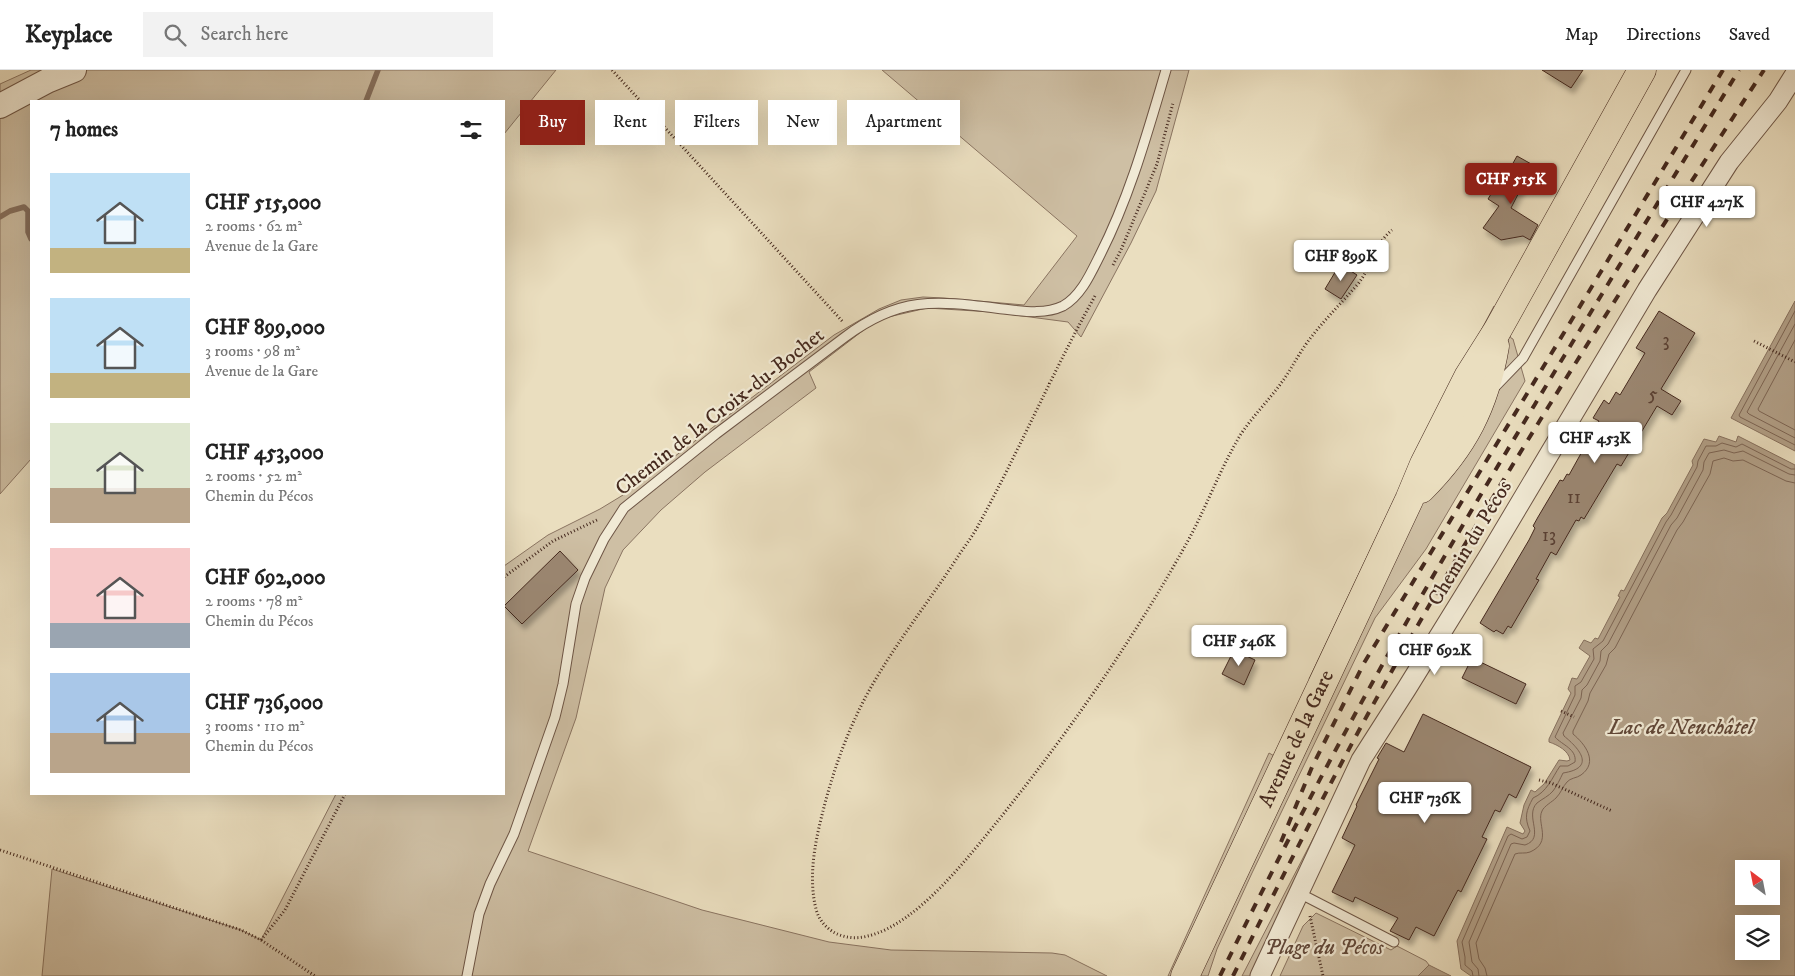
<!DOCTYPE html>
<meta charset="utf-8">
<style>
:root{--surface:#fff;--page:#f2f2f2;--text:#222;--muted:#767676;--line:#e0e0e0;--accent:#8f2418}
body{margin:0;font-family:"IM FELL DW Pica",serif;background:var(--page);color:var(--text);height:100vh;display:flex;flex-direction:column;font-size:19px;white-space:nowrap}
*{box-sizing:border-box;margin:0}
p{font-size:16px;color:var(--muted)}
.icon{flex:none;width:28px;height:28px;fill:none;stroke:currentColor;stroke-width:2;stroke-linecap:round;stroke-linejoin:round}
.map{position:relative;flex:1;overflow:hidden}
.panel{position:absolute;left:30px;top:30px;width:475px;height:695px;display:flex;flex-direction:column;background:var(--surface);border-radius:0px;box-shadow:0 5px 20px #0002}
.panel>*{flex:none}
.banner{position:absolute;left:520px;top:30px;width:475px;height:45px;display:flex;gap:10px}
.needle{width:32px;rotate:328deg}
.controls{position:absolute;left:1735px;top:790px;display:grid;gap:10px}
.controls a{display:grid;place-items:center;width:45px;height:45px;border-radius:0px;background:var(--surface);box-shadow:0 5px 20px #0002;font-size:25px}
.price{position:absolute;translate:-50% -42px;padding:0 11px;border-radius:5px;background:#fff;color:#222;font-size:16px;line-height:32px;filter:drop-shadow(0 1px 2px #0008)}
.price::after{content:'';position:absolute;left:50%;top:30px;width:15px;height:11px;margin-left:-8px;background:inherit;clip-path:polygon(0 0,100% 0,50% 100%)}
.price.selected{background:var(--accent);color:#fff}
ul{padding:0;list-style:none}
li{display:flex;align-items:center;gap:15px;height:125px;padding:0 20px}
li span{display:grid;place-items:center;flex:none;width:140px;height:100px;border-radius:0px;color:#555}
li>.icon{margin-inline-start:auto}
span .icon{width:60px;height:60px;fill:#fffc;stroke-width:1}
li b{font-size:21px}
h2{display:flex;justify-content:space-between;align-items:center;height:60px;padding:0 20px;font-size:21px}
.tag{padding:0 18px;border-radius:0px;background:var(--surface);box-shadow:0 5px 20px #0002;font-size:18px;line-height:45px}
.tag.selected{background:var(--accent);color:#fff}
header{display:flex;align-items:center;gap:30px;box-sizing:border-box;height:70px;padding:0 25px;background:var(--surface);border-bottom:1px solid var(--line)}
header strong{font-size:24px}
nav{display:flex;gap:28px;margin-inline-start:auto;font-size:18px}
.search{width:350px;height:45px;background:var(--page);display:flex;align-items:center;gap:12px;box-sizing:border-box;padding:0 18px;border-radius:0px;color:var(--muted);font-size:19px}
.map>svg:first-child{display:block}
.green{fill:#cebfa4;stroke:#8a7461}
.water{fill:#b2a088;stroke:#86705e;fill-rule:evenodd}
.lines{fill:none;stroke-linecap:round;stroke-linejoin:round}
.shore{stroke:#7c6453;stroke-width:1}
.stream{stroke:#86705e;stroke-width:5.5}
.building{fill:#9b8772;stroke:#45291e;filter:url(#shadow)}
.service-casing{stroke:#6e5646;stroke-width:11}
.minor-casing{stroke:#6e5646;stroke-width:21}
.tertiary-casing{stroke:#6e5646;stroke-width:26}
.primary-casing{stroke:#45291e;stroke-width:29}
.path{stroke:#45291e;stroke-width:3;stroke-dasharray:1 2.5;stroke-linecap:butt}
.service{stroke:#f1ead5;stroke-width:9}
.minor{stroke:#f1ead5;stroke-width:19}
.tertiary{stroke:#f1ead5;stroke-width:24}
.primary{stroke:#eadebf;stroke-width:28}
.rail{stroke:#45291e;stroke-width:4;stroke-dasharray:9 9;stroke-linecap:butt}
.labels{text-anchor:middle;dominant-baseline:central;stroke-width:4.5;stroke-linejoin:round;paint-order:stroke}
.number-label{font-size:19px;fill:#5a4033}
.street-label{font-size:21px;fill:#45291e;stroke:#f1ead5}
.park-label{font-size:21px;font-style:italic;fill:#604739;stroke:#f1ead5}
.water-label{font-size:22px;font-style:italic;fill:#604738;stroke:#f1ead5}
</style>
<header>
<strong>Keyplace</strong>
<div class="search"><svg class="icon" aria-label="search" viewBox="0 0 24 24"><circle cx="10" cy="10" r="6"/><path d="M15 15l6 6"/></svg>Search here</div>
<nav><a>Map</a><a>Directions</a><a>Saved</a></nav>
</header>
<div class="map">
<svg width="1795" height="906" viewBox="0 0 1795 906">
<defs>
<filter id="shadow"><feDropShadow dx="3" dy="5.5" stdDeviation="2.5" flood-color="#0004"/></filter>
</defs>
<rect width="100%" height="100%" fill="#eadebf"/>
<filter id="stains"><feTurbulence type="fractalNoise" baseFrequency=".004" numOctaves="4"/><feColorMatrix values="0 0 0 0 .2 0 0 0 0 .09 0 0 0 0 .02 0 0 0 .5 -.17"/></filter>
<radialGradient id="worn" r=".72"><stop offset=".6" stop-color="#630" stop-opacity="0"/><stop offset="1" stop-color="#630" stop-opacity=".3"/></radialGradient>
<g class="green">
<polygon points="31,0 556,0 504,64 504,31 31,31 31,389 0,424 0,14"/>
<polygon points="882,0 1189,0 1156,121 1131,173 1081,267 1068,252 992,242 927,238 884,248 865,259 809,302 816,318 705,402 661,440 623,480 605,518 576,648 528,781 702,840 829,872 891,880 1052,883 1065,885 1107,906 42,906 52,799 241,860 261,870 336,724 504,724 504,496 548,465 600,439 628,422 834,265 879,239 901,230 923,227 944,228 1024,235 1077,166"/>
<polygon points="1494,236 1511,268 1513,269 1525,311 1426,479 1375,548 1252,803 1217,879 1208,906 1168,906 1269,683 1285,692 1322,614 1309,609 1420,375"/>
<polygon points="1334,728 1252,906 1242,906"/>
<polygon points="1316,843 1391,880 1397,876 1426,891 1429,895 1418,906 1280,906 1303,856"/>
</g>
<g class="water">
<polygon points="1795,231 1795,381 1731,348"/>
<path d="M1719 366 1736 372 1738 366 1795 395V906H1471L1461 899 1457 871 1507 757 1523 764 1525 761 1520 753 1524 735 1531 720 1535 722 1544 714 1559 690 1567 691 1570 690C1569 681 1558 675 1549 672V669L1571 623 1568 619 1572 608 1577 609 1590 586 1579 578 1584 570 1591 573 1595 568 1598 569 1620 527 1618 526 1621 520 1624 521 1662 448 1667 443 1693 395 1692 391 1704 369 1716 372ZM1744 799H1771V826H1744ZM1744 854H1771V881H1744Z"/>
<polygon points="1429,895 1451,906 1418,906"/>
</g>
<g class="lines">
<g class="shore">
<polyline points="1795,241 1739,345 1740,347 1795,375"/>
<polyline points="1795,254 1747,342 1749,344 1795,368"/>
<polyline points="1795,270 1758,339 1759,341 1795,360"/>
<path d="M1473 906 1472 901 1465 895V887L1462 872 1508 766 1511 764 1522 769 1527 767 1530 761C1524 747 1526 741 1533 728 1547 722 1552 708 1560 696H1568L1575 692C1577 679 1562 675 1555 667L1575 625V616L1581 612 1594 589 1593 579 1603 571 1666 452 1671 445 1697 397 1698 391 1706 376H1716L1722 373 1736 377 1742 374 1791 399H1795"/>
<path d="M1479 906 1478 899 1472 892 1469 872 1511 774 1514 773 1525 775C1546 768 1524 746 1537 733 1542 729 1549 726 1553 721 1557 716 1560 709 1563 703 1596 698 1580 679 1564 666L1563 663 1581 628 1582 620 1587 615 1600 591 1601 581 1608 574 1671 455 1677 448 1703 400 1704 392 1709 383 1724 380 1734 383 1743 381 1789 404 1795 405"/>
<path d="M1487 906 1485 898 1479 889 1476 873 1515 784C1520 782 1525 784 1530 782 1553 772 1536 753 1542 741 1544 736 1552 732 1556 728 1561 723 1563 716 1567 712 1570 708 1577 708 1581 705 1599 692 1585 674 1573 664V661L1588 631 1590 623 1606 595 1609 584 1615 578 1677 460 1683 452 1710 404 1713 391 1724 388 1733 391 1743 390 1786 411 1795 413"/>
</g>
<g class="stream">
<polyline points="366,31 378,0"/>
<polyline points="0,147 10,141 24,137 28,141 28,162 31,169"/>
</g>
</g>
<g class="building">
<polygon points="1542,0 1583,0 1571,18"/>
<polygon points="1517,86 1533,95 1511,138 1538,155 1530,170 1523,166 1501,170 1483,158 1499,136 1488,129 1499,111 1502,113"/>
<polygon points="1340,194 1357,205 1341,229 1325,219"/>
<polygon points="1659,241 1695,263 1661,319 1681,331 1672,345 1657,336 1621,396 1617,394 1584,449 1581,447 1579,451 1576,450 1556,485 1551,482 1536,509 1539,510 1511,558 1508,556 1503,564 1496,560 1494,562 1480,553 1529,470 1535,458 1533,456 1538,447 1560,410 1563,411 1567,404 1569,405 1599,351 1593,348 1604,330 1609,334 1616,322 1620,325 1645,283 1636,278"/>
<polygon points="560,481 578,500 522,554 504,536"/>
<polygon points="1234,580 1255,590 1244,615 1222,604"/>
<polygon points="1472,588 1526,614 1516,634 1462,608"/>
<polygon points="1423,644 1531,697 1516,728 1509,724 1500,742 1495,740 1482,767 1487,769 1461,822 1458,820 1434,866 1416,857 1409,870 1390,861 1398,848 1355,827 1353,832 1332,822 1355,775 1342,768 1357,736 1356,735 1379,689 1377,688 1386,673 1404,682"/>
</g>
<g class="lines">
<g class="service-casing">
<g id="service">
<polyline points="1493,319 1523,288 1686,0"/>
<polyline points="1299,823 1394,872"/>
<path d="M467 906 479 844 490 814 514 764 555 647 563 614 576 534 585 508 604 469 624 438 716 364 845 267C901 225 937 231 1003 239 1022 241 1044 245 1063 236 1081 226 1091 203 1100 185 1130 126 1147 64 1166 0"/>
</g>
</g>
<g class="minor-casing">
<polyline id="minor" points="1260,906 1361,690 1407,618 1488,487 1647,220 1729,92 1778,31 1795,4"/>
</g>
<g class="tertiary-casing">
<polyline id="tertiary" points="0,36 47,11 74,0"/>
</g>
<g class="primary-casing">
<g id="primary">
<path d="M1421 419C1464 376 1485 335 1495 276"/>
<path id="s1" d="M1185 906 1409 430 1424 394 1468 307 1497 261 1642 0"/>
</g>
</g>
<g class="path">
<polyline points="612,0 843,252"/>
<polyline points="1113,195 1121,180 1157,94 1173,33"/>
<path d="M1095 226C1053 301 1020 379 979 454 973 466 964 477 957 488 930 530 899 569 874 612 851 651 834 697 823 741 815 772 808 807 816 839 822 862 846 872 868 866 918 854 969 786 1001 747 1071 659 1136 566 1190 467 1208 433 1221 397 1241 364 1253 346 1269 330 1282 312 1290 301 1296 289 1304 277 1319 255 1339 236 1357 215 1373 196 1372 177 1392 160"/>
<polyline points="1754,271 1795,292"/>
<polyline points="504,507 553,471 599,449"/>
<polyline points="1561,641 1574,647"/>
<polyline points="1539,710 1551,713 1612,741"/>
<polyline points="0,780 241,860 261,870 315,906"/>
<polyline points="1310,846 1323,906"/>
<polyline points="261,870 285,840 345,724"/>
</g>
<use href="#service" class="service"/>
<use href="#minor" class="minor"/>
<use href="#tertiary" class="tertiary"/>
<use href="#primary" class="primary"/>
<g class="rail">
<polyline points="1281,772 1312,697 1364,593 1723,0"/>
<path d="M1220 906C1271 802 1324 699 1380 599 1494 396 1618 199 1739 0"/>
<path d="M1233 906C1283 805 1334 704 1389 606 1505 399 1634 199 1764 0"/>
</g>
</g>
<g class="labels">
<g class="number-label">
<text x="1666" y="270">3</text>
<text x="1653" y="324">5</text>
<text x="1574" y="427">11</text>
<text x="1549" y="465">13</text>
</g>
<g class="street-label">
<text transform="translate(720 342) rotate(-38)">Chemin de la Croix-du-Bochet</text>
<text transform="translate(1470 473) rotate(-59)">Chemin du Pécos</text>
<text stroke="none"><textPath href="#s1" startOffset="262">Avenue de la Gare</textPath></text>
</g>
<g class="park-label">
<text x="1324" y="878">Plage du Pécos</text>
</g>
<g class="water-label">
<text x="1681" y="657">Lac de Neuchâtel</text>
</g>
</g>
<rect width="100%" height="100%" filter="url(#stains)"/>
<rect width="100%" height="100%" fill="url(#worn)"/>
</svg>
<div class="controls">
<a><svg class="needle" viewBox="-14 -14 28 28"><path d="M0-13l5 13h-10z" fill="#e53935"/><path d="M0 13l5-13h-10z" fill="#767676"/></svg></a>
<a><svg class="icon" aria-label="layers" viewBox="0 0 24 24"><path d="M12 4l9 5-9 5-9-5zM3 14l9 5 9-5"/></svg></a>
</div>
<b class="price selected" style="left:1511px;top:135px">CHF 515K</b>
<b class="price" style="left:1707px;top:158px">CHF 427K</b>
<b class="price" style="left:1341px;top:212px">CHF 899K</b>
<b class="price" style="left:1595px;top:394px">CHF 453K</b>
<b class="price" style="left:1239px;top:597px">CHF 546K</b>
<b class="price" style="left:1435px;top:606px">CHF 692K</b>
<b class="price" style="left:1425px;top:754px">CHF 736K</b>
<div class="banner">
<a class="tag selected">Buy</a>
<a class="tag">Rent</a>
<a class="tag">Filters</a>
<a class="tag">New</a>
<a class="tag">Apartment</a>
</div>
<section class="panel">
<h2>7 homes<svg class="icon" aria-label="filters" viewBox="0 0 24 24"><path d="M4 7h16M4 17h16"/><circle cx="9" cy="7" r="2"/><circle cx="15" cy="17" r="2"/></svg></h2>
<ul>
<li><span style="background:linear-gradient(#bfe0f5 75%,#c2b280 0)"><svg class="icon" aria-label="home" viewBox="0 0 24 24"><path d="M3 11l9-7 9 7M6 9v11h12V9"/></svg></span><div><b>CHF 515,000</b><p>2 rooms · 62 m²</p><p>Avenue de la Gare</p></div></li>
<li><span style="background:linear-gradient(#bfe0f5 75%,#c2b280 0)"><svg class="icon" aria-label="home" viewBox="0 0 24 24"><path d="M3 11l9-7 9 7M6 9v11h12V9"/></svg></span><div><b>CHF 899,000</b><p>3 rooms · 98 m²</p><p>Avenue de la Gare</p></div></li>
<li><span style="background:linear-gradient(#dfe7d0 65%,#b9a48a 0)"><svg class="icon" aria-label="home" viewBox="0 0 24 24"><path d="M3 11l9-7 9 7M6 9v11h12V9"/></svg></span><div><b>CHF 453,000</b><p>2 rooms · 52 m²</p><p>Chemin du Pécos</p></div></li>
<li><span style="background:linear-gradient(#f6c9c9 75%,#9aa5b1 0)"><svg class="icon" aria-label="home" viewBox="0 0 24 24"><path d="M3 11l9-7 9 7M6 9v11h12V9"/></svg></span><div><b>CHF 692,000</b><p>2 rooms · 78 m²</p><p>Chemin du Pécos</p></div></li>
<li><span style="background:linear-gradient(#a9c7e8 60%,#b9a48a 0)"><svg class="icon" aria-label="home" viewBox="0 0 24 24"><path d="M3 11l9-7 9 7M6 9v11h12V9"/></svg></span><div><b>CHF 736,000</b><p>3 rooms · 110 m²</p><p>Chemin du Pécos</p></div></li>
</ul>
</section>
</div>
